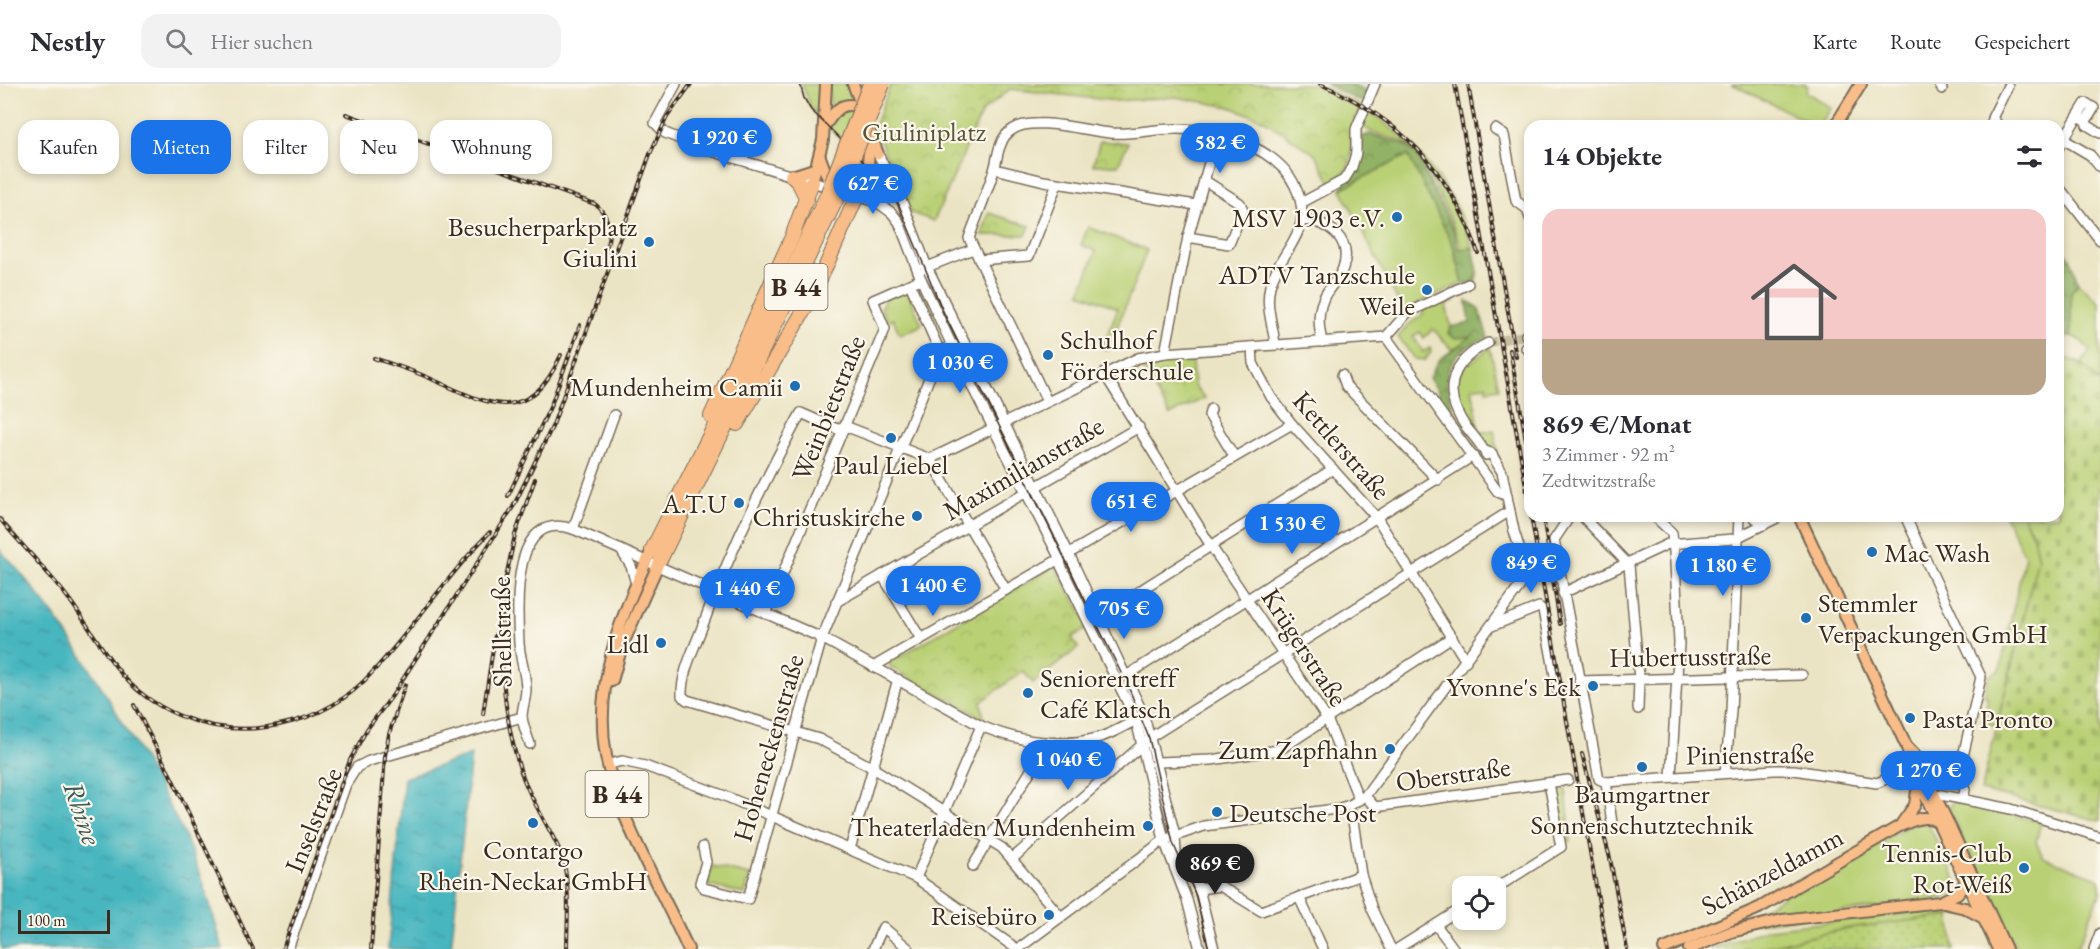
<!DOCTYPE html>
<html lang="de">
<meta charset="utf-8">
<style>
:root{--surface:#fff;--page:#f2f2f3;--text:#2b2b33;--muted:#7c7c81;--line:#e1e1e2;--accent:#1a73e8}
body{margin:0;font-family:"EB Garamond",serif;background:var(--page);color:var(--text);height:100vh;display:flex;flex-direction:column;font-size:22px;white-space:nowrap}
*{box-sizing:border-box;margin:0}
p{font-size:20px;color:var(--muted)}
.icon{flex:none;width:33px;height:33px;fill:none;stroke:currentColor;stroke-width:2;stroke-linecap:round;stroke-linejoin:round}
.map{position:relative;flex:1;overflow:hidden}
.drawer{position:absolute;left:1524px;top:36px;width:540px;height:402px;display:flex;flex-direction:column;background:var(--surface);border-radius:18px;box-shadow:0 3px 9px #0003}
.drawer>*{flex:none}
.banner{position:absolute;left:18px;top:36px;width:570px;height:54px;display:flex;gap:12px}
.tools{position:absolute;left:1452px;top:792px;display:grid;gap:12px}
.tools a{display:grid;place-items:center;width:54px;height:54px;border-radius:12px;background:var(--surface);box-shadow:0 3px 9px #0003;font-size:30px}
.scale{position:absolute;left:18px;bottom:15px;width:92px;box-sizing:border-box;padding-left:6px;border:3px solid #3b2a1e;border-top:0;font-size:16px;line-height:21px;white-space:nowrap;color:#3b2a1e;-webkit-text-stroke:4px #fbf7ec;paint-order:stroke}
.price{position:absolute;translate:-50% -51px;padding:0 14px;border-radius:21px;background:var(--accent);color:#fff;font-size:20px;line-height:39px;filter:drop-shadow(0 2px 3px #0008)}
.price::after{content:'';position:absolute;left:50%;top:36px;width:18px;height:14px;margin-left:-9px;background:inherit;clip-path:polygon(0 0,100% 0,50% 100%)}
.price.selected{background:#222;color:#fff}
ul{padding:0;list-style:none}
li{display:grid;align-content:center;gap:12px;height:318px;padding:0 18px}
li+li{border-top:2px solid var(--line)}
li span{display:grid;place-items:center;height:186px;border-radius:18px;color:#555}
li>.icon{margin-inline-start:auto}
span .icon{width:108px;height:108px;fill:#fffc;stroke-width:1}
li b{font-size:26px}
h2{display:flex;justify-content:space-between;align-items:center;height:72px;padding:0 18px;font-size:26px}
.pill{padding:0 21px;border-radius:18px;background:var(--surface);box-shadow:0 3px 9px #0003;font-size:21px;line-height:54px}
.pill.selected{background:var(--accent);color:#fff}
header{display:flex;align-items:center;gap:36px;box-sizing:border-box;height:84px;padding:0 30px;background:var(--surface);border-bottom:2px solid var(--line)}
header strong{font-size:28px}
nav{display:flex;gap:33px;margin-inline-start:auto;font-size:21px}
.search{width:420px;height:54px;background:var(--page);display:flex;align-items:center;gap:15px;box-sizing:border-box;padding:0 21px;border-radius:18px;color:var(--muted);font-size:22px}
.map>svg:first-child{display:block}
.grass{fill:#b9d074;stroke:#7a7d49;stroke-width:1.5}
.forest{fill:url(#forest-crowns);stroke:#666e42;stroke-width:1.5}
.cemetery{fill:url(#cemetery-stones);stroke:#7a7d49;stroke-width:1.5}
.park{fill:url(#park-crowns);stroke:#7a7d49;stroke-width:1.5}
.garden{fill:url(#garden-dots);stroke:#7a7d49;stroke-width:1.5}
.water{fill:url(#water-ripples);stroke:#41706e;stroke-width:1.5}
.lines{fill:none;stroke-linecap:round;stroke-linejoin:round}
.minor-tunnel{stroke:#c8bfa3;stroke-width:9;stroke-dasharray:9 4.5;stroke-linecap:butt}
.minor-casing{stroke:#796b58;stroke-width:12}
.major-casing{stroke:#796b58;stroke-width:14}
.highway-casing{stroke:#796b58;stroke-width:16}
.minor{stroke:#fff;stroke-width:9}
.major{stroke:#f8bd89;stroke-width:10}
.highway{stroke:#f8bd89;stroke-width:14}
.tram{stroke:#3b2a1e;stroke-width:1.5}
.rail-casing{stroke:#3b2a1e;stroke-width:4}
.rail{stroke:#fbf7ec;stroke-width:1.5;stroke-dasharray:4.5;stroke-linecap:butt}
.highway-bridge-casing{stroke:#796b58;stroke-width:16;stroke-linecap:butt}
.highway-bridge{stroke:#f8bd89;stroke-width:14}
.poi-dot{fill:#1f6fb2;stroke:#fbf7ec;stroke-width:2}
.labels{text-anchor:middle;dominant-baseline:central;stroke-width:4.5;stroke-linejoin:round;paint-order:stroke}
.shield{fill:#fbf7ec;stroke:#75685c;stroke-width:1.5}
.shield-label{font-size:26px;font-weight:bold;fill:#3b2a1e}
.park-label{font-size:27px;fill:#5a5434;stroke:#fbf7ec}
.poi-label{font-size:27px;fill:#3b2a1e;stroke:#fbf7ec;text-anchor:end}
.street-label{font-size:27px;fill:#3b2a1e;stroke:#fbf7ec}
.water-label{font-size:28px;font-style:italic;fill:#3f5b56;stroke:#fbf7ec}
</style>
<header>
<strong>Nestly</strong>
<div class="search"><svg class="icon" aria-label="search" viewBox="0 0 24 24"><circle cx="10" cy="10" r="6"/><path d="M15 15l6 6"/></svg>Hier suchen</div>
<nav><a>Karte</a><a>Route</a><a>Gespeichert</a></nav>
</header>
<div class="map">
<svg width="2100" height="865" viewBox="0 0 2100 865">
<defs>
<pattern id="forest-crowns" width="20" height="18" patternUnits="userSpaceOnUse" patternTransform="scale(1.5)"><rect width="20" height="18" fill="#92b266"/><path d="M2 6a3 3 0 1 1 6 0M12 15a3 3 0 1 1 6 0" fill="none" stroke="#789153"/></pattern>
<pattern id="cemetery-stones" width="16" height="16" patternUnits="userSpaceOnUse" patternTransform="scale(1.5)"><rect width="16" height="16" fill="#b9d074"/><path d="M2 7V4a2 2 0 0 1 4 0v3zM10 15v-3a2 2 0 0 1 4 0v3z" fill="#a0b364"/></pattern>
<pattern id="park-crowns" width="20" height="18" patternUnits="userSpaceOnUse" patternTransform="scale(1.5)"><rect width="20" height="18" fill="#b9d074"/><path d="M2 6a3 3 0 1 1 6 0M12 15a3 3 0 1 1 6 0" fill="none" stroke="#a0b364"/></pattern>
<pattern id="garden-dots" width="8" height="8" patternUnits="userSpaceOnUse" patternTransform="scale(1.5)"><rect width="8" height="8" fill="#b9d074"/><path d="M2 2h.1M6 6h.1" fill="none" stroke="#a0b364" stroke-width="1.8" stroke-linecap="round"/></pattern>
<pattern id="water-ripples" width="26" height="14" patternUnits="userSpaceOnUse" patternTransform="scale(1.5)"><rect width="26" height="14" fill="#47b6bf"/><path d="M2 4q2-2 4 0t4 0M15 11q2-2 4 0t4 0" fill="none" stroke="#3c949b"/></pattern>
</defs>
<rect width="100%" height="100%" fill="#fbf7ec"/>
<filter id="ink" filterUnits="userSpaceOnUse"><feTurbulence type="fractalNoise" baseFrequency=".0167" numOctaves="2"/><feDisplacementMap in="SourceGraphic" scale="12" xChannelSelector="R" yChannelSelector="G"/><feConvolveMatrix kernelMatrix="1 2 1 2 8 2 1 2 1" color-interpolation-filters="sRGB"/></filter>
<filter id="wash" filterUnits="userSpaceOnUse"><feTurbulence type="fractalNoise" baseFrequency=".008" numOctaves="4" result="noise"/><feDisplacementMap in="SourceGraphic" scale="24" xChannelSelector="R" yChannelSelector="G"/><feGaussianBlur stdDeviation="1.35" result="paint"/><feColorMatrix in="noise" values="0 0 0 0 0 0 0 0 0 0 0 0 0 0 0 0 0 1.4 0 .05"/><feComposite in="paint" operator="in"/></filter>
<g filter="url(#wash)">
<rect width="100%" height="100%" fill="#ebe4c4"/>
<g class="grass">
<polygon points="802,0 823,0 822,35 810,22"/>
<polygon points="829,0 849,0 856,17 830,27"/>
<polygon points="1732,0 1804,0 1808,2 1806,8 1831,24 1819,42 1816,42"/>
<polygon points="855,25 843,57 829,43 838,27"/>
<path d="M1367 26C1418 60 1454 106 1473 164L1461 165C1456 145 1424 72 1409 62 1395 52 1376 53 1362 42Z"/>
<polygon points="1408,70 1453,161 1463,199 1403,227 1341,105"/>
<polygon points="1088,143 1147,166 1108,267 1102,264 1118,224 1080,209 1096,167 1081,161"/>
<polygon points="2078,199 2100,219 2100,300 2082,280 2090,266 2080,256 2071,253 2071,208"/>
<polygon points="907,206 922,241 900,251 893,235 887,237 881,224 885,215"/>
<polygon points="1453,212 1454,217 1446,221 1451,243 1448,249 1472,252 1452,266 1433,245 1424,254 1420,248 1413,252 1423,268 1430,264 1431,268 1425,276 1415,275 1398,253 1407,242 1423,230 1422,227"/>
<path d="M1490 264 1499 304 1487 306 1486 301 1472 304 1480 349 1494 346 1499 378C1484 356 1450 325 1458 295 1459 289 1464 283 1466 278L1470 279Z"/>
<polygon points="2005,432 2023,432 2033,453 2038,474 1996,643 1983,637 1988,613 1984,612 1989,592 2000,586 2025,472"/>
<polygon points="1566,706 1571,757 1563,757 1552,707"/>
<polygon points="1953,717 2041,738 2036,758 2043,773 2100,795 2100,810 2077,865 2016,865 1948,724"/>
<polygon points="1927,738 1959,802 1943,815 1729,843 1914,739"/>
<polygon points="712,782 750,791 745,810 707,801"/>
<polygon points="1954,824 1971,829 1849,844 1756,865 1709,865 1768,845"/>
</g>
<g class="forest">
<polygon points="1325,0 1352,0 1368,8 1362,18"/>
<polygon points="1370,50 1405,61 1416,70 1454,148 1458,165 1473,164 1478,188 1475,200 1463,199 1453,161 1408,71 1341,105 1358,76 1361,53"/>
<polygon points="2058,158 2070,174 2078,199 2071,208 2071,253 2058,254"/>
<path d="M1467 217 1478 223 1488 254C1415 276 1456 335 1484 376L1482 377 1436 311 1439 308 1429 294 1439 276 1470 253 1454 254 1448 249 1451 243 1470 239Z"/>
</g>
<polygon class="cemetery" points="2058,272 2082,280 2100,300 2100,737 1981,707 2038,474 2032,448 2023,432 2058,432"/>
<g class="park">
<path d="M891 0H1315L1360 22C1358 29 1354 37 1353 45 1349 71 1358 82 1331 99L1316 71 1264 36 1230 23 1176 13 1116 17 1010 5 982 28 934 137 911 129 874 43Z"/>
<polygon points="1100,57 1128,59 1118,81 1093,81"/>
<polygon points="989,129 1030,142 1026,151 982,151"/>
<polygon points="1184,274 1185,279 1192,278 1194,302 1205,314 1170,331 1139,279"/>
<polygon points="1055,482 1090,543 1072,553 1078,564 1033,599 1023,587 981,618 984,635 890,583 890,578"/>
<polygon points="1958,673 1955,688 1957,707 1938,704 1930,685"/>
</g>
<polygon class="garden" points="1950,832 1954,865 1755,865 1849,844"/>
<g class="water">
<path d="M0 466C52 521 91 584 128 648 148 683 168 717 185 753 201 789 212 827 223 865H2L0 858Z"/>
<polygon points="471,671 451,865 388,865 404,694"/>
</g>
</g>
<g filter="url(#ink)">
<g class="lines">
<polyline class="minor-tunnel" points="1488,259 1526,251"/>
<g class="minor-casing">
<g id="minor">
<polyline points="676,0 655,39 665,49 705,65 877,118 892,129 899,138 921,195 961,281 1060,475 1061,482 1136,636 1164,756 1187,816 1200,865"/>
<polyline points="1939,0 1942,5"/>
<polyline points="2086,37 2087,41 2100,49"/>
<polyline points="1999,42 1992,34 2008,2"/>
<polyline points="1495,45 1504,51 1516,117 1527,125 1530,134"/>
<polyline points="2063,55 2090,71 2100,83"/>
<polyline points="2058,64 2086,19 2094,24 2086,37 2078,32"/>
<polyline points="878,70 903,120 927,183 1069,470 1144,632 1175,751 1176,770 1194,793 1199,805 1214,865"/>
<polyline points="995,85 1044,97 1196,121"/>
<polyline points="2058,102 2100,156"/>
<polyline points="1301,119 1344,96 1352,83 1356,69 1356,45 1375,0"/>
<path d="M1302 136C1328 137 1353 155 1343 184 1339 196 1327 204 1323 216 1317 230 1319 244 1322 258"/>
<polyline points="1188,153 1229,160 1243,126 1240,119 1204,96"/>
<polyline points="979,176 1029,172 1057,100"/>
<polyline points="922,185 973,165"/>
<polyline points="910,200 940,268"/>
<polyline points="1526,251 1530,251"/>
<polyline points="1386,253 1498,408 1507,412"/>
<polyline points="1386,253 1407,229 1468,200"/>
<polyline points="1252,263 1253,279 1271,313 1292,340 1377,434 1466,577"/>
<polyline points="1526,264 1530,267"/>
<polyline points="1165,269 1188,153 1217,51"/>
<polyline points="1104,289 1211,462 1327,635 1359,716"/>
<polyline points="1342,291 1346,302 1438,396"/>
<path d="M1047 317 969 154C977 132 987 109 994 86 997 78 997 68 1001 60 1003 54 1007 49 1012 46 1031 31 1086 47 1110 49 1131 51 1152 45 1173 45 1213 44 1277 62 1295 102 1317 148 1281 163 1270 202 1265 222 1273 241 1275 260"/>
<polyline points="1211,325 1209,331 1234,372"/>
<path d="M1486 371C1482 360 1471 350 1464 340 1441 305 1452 277 1488 259"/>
<polyline points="930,375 1138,274 1165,269 1386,253"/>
<polyline points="1570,432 1554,456 1599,695 1606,698 1612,739"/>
<polyline points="1582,432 1629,481 1639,595 1638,625"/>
<polyline points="1654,432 1672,449 1675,478 1679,559 1671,693"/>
<polyline points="1753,432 1764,441"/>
<polyline points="1905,432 1981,593 1959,690 1965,706 1963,714"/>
<polyline points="573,445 614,331"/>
<polyline points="621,466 631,482 636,500"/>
<polyline points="882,491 921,555"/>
<path d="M1006 506 930 375 845 342 837 345 801 329C761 402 729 469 701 546 693 567 681 590 682 612L687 616 819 655 873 684 1002 764 1061 833"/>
<polyline points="1563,509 1668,460 1734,455 1781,432"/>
<polyline points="836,518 1139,343"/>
<polyline points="766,530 885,245 873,216 921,195"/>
<polyline points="1098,533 1333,385"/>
<polyline points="1492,542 1539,523 1543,526 1558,608"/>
<polyline points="873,583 1292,340"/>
<polyline points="1126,592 1473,372"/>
<polyline points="1579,597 1802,591"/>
<polyline points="1149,654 1510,427"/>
<path d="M530 660C527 651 523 642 522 633 522 624 526 614 526 605 526 590 520 575 519 559 517 521 511 425 573 445L822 554 981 642C1017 657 1058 664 1097 654 1113 650 1129 639 1144 632"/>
<polyline points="1158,678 1211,676 1279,666 1452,553"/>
<polyline points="614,679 622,677 645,682 725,712 916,794 1017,865"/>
<polyline points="1725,689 1731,627 1739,432"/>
<polyline points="1606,698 1774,686 1794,686 1877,699 1893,692"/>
<polyline points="1365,712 1375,723 1568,696"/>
<polyline points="1935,713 1941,711 2011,725 2100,753"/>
<polyline points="1352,730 1361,791 1372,825 1391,865"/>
<polyline points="703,763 706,778 700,799 704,804 748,815 822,554 940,268 955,261"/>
<polyline points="850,765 898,595"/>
<polyline points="1012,775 1143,660"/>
<polyline points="973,782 1048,658"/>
<polyline points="916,794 981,642"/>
<polyline points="1496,804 1561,763 1549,699"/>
<polyline points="1199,805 1220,802 1261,827 1361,791"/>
<polyline points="1299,813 1323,865"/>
<polyline points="1436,841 1454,865"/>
<polyline points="288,865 346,700 357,683 369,677 522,633"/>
<polyline points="873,865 883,843 909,865"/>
<polyline points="1018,865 1164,756 1204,742 1336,725 1350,721 1365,712 1528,491 1514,447 1502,388 1491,369 1485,367"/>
<polyline points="1397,865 1462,824"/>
<polyline points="2094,865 2100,849"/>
</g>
</g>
<g class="major-casing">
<g id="major">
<polyline points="853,0 863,25"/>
<path d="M826 40C836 25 845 14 863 26"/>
<polyline points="867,40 878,70"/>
<polyline points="1835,42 1861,0"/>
<polyline points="820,73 831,103"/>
<polyline points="792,92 817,84"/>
<polyline points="812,98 823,56 826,0"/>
<polyline points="857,112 868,80 870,54"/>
<polyline points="1799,432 1906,661 1916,673 1951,745 2006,865"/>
<path d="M652 466C621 530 593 600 606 672 618 734 662 806 688 865"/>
<polyline points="612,597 622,562 661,474"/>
<polyline points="1907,664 1918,696 1998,865"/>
<polyline points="1902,739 1915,721 1918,700"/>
<polyline points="1940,818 1958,809 1967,796"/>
<path d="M1664 865 1759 824 1898 743C1917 734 1932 727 1947 746"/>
<polyline points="1689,865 1731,848 1782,836 1940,818 1965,824 1982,833"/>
</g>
</g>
<g class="highway-casing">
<g id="highway">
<polyline points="792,92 799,99 807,115"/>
<polyline points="711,332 792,153 812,98"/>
<polyline points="737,340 813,211 857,112"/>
<polyline points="652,466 781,210 827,111"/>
<polyline points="661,474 837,114"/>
</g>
</g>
<use href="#minor" class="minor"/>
<use href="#major" class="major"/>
<use href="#highway" class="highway"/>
<polyline class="tram" points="800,0 804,14 811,26 881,95 896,114 945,232 1130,607 1149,654 1173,759 1196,812 1209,865"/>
<g class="rail-casing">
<g id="rail">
<path d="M1320 0C1400 34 1450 86 1478 169"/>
<polyline points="1455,0 1530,425"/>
<polyline points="1468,0 1516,273"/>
<path d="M346 30 595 120C616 137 609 159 601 182"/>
<polyline points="1510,266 1530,378"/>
<path d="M374 274C391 280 410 286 427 293 484 318 527 347 561 271"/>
<polyline points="508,412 551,321 580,241"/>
<polyline points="1531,432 1607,865"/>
<polyline points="1543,432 1560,540"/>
<path d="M0 435C22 462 47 486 68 514 87 539 103 568 123 592 158 631 215 651 267 643 303 638 338 623 364 597 409 552 444 494 490 448"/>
<path d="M504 500C499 561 501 623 519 682 528 712 546 737 559 765 572 795 567 833 567 865"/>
<polyline points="503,507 515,451 535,395"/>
<polyline points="134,621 173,696 253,865"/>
<polyline points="483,630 495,551"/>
<polyline points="1582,670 1610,774 1627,865"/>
<polyline points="283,865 350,676 367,645 392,612 513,423 553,341 650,70 667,33 691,0"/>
<polyline points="371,865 385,672 389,650 405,601"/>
</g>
</g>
<use href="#rail" class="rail"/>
<g class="highway-bridge-casing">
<g id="highway-bridge">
<polyline points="827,111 870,0"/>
<polyline points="837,114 883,0"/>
</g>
</g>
<use href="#highway-bridge" class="highway-bridge"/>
</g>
</g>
<g class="poi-dot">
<circle cx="1397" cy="133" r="6"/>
<circle cx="649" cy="158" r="6"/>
<circle cx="1427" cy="206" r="6"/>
<circle cx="1048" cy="271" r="6"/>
<circle cx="795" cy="302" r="6"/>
<circle cx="891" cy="354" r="6"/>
<circle cx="739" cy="419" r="6"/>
<circle cx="917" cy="432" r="6"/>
<circle cx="1872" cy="468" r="6"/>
<circle cx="1806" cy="534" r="6"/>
<circle cx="661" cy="559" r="6"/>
<circle cx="1593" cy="602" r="6"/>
<circle cx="1028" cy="609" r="6"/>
<circle cx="1910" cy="634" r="6"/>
<circle cx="1390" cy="665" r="6"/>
<circle cx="1642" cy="683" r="6"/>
<circle cx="1217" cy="728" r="6"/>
<circle cx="533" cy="739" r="6"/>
<circle cx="1148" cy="742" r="6"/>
<circle cx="2024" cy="784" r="6"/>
<circle cx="1049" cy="831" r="6"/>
</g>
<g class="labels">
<g class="shield">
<rect x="764.5" y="180" width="63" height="46" rx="4.5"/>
<rect x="585.5" y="687" width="63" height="46" rx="4.5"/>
</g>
<g class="shield-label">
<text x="796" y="203">B 44</text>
<text x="617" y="710">B 44</text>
</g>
<g class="park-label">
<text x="924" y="47">Giuliniplatz</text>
</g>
<g class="poi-label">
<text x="1385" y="133">MSV 1903 e.V.</text>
<text x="637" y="142">Besucherparkplatz<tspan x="637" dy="31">Giulini</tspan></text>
<text x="1415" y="190">ADTV Tanzschule<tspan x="1415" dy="31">Weile</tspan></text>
<text x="1060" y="255" text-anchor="start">Schulhof<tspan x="1060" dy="31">Förderschule</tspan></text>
<text x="783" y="302">Mundenheim Camii</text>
<text x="891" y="380" text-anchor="middle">Paul Liebel</text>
<text x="727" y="419">A.T.U</text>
<text x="905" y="432">Christuskirche</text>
<text x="1884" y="468" text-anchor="start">Mac Wash</text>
<text x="1818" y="518" text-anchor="start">Stemmler<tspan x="1818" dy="31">Verpackungen GmbH</tspan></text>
<text x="649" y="559">Lidl</text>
<text x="1040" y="593" text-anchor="start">Seniorentreff<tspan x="1040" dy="31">Café Klatsch</tspan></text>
<text x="1581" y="602">Yvonne's Eck</text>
<text x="1922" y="634" text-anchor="start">Pasta Pronto</text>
<text x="1378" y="665">Zum Zapfhahn</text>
<text x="1642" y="709" text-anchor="middle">Baumgartner<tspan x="1642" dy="31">Sonnenschutztechnik</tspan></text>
<text x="1229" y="728" text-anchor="start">Deutsche Post</text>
<text x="1136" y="742">Theaterladen Mundenheim</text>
<text x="533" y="765" text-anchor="middle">Contargo<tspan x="533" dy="31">Rhein-Neckar GmbH</tspan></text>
<text x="2012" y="768">Tennis-Club<tspan x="2012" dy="31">Rot-Weiß</tspan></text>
<text x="1037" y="831">Reisebüro</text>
</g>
<g class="street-label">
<text transform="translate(828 324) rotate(-68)">Weinbietstraße</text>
<text transform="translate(1342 361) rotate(49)">Kettlerstraße</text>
<text transform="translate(1023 384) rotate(-30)">Maximilianstraße</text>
<text transform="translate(501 548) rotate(-91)">Shellstraße</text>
<text transform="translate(1305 563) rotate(57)">Krügerstraße</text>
<text transform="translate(1690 572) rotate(-1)">Hubertusstraße</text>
<text transform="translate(768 664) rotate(-74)">Hoheneckenstraße</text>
<text transform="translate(1750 670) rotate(-1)">Pinienstraße</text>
<text transform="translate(1453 690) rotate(-8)">Oberstraße</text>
<text transform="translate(313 736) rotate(-68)">Inselstraße</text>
<text transform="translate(1772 787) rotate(-28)">Schänzeldamm</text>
</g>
<g class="water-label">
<text transform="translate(83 729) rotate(71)">Rhine</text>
</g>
</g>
</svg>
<div class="tools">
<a><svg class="icon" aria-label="locate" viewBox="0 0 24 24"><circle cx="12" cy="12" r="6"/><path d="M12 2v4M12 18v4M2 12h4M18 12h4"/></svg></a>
</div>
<div class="scale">100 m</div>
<b class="price" style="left:724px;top:85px">1 920 €</b>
<b class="price" style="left:1220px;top:90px">582 €</b>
<b class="price" style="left:873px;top:131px">627 €</b>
<b class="price" style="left:960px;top:310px">1 030 €</b>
<b class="price" style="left:1131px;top:449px">651 €</b>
<b class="price" style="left:1292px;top:471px">1 530 €</b>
<b class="price" style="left:1531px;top:510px">849 €</b>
<b class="price" style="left:1723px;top:513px">1 180 €</b>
<b class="price" style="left:933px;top:533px">1 400 €</b>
<b class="price" style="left:747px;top:536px">1 440 €</b>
<b class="price" style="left:1124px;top:556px">705 €</b>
<b class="price" style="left:1068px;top:707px">1 040 €</b>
<b class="price" style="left:1928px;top:718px">1 270 €</b>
<b class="price selected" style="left:1215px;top:811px">869 €</b>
<div class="banner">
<a class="pill">Kaufen</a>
<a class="pill selected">Mieten</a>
<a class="pill">Filter</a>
<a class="pill">Neu</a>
<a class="pill">Wohnung</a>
</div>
<section class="drawer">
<h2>14 Objekte<svg class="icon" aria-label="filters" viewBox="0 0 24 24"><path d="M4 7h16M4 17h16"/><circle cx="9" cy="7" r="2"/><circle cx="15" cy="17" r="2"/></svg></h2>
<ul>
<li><span style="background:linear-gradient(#f6c9c9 70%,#b9a48a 0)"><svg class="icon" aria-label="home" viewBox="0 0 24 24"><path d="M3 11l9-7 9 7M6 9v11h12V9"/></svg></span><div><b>869 €/Monat</b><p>3 Zimmer · 92 m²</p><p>Zedtwitzstraße</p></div></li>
</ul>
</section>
</div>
